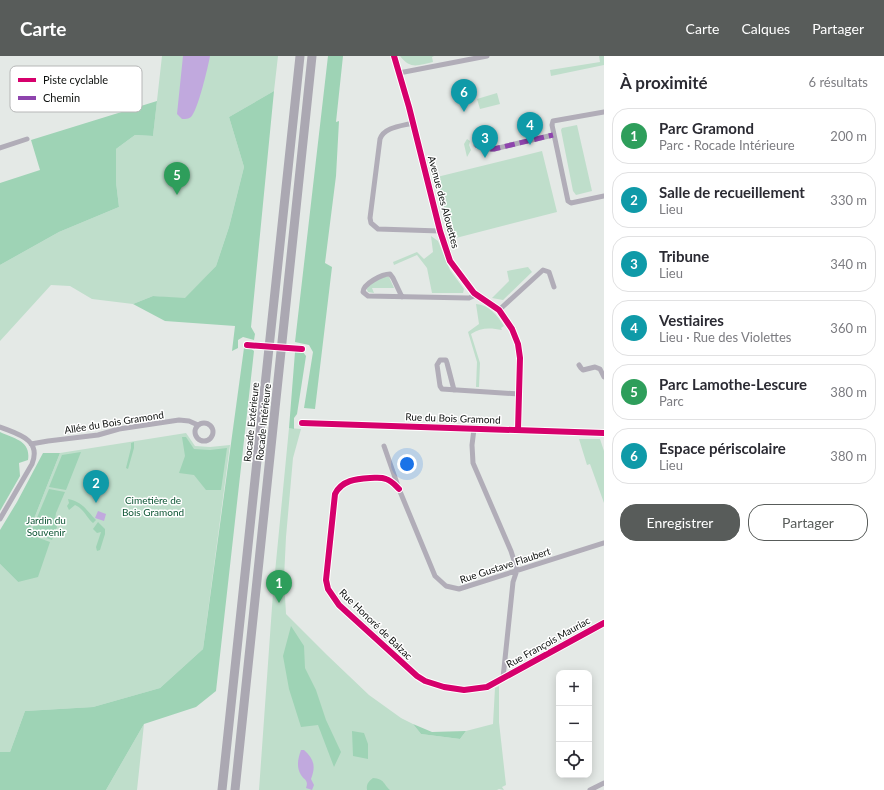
<!DOCTYPE html>
<html lang="fr">
<meta charset="utf-8">
<style>
body{margin:0;font-family:Lato,sans-serif;background:#f2f2f3;color:#2b2b33}
.controls{position:absolute;right:12px;bottom:12px;display:grid;overflow:hidden;border-radius:8px;box-shadow:0 2px 10px #0003}
.controls button{width:36px;height:36px;display:grid;place-items:center;padding:0;border:0;border-bottom:1px solid #e1e1e2;background:#fff;color:#2b2b33;font:20px sans-serif}
.you{position:absolute;left:407px;top:408px;width:14px;height:14px;margin:-10px;border:3px solid #fff;border-radius:50%;background:#1a73e8;box-shadow:0 0 0 6px #1a73e833}
.badge{display:grid;place-items:center;width:26px;height:26px;border-radius:50%;background:#585c5a;color:#fff;font-size:13px;font-weight:700}
.pin{position:absolute;translate:-50% -33px;filter:drop-shadow(0 1px 2px #0008)}
.pin::after{content:'';position:absolute;top:21px;width:14px;height:12px;background:inherit;clip-path:polygon(0 0,100% 0,50% 100%)}
.list{margin:0;padding:0;list-style:none}
h2{display:flex;justify-content:space-between;align-items:center;height:52px;margin:0;padding:0 16px;font-size:17px}
h2 small{font-size:13px;font-weight:400;color:#7c7c81}
.list li{display:grid;grid-template-columns:26px 1fr auto;gap:12px;align-items:center;box-sizing:border-box;height:56px;margin:0 8px 8px;padding:0 8px;border:1px solid #e1e1e2;border-radius:16px}
.list b{display:block;font-size:15px;white-space:nowrap}
.list p{margin:0;font-size:13px;white-space:nowrap;color:#7c7c81}
.list em{font-size:13px;font-style:normal;color:#7c7c81}
.actions{display:flex;gap:8px;padding:12px 16px}
.actions a{flex:1;padding:9px 0;border:1px solid #585c5a;border-radius:16px;text-align:center;font-size:14px;color:#585c5a}
.actions .main{background:#585c5a;color:#fff}
.icon{flex:none;width:22px;height:22px;fill:none;stroke:currentColor;stroke-width:2;stroke-linecap:round;stroke-linejoin:round}
.map{position:relative;flex:none;width:604px;height:734px;overflow:hidden}
header{display:flex;align-items:center;gap:24px;box-sizing:border-box;height:56px;padding:0 20px;background:#585c5a;color:#fff}
header strong{font-size:19px}
nav{display:flex;gap:22px;margin-inline-start:auto;font-size:14px}
main{display:flex}
aside{flex:1;background:#fff}
.map>svg:first-child{display:block}
</style>
<header>
<strong>Carte</strong>
<nav><a>Carte</a><a>Calques</a><a>Partager</a></nav>
</header>
<main>
<div class="map">
<svg width="604" height="734" viewBox="0 0 604 734">
<rect width="100%" height="100%" fill="#e4e9e6"/>
<path fill="#bfdecb" d="M162 0H278L274 35 229 61 244 111 229 171 216 210 185 243 153 240 133 248 92 243 70 230 51 229 0 285V209L59 176 119 151 116 126V93L135 79 153 80Z
M400 0H434L432 1 433 6C418 9 411 14 400 0Z
M599 0H604V9L551 20 550 14 600 6Z
M497 37 500 48 480 53 477 43Z
M577 69 592 135 576 139 573 135 561 74 562 72Z
M481 79 489 84 488 85 497 91 491 92 484 90V86L480 82Z
M467 83 470 85 469 89 471 94 467 101 464 88Z
M542 95 557 156 452 183 437 121Z
M431 180 438 185 450 214 464 233 463 237H432L427 212 417 199 394 209 393 206 417 196 424 203 433 196Z
M528 211 532 216 503 244 492 242 509 225 507 215Z
M384 220 389 221 394 232H372L374 237 368 236 366 231Z
M476 248C489 249 497 259 504 270L501 272 502 274C491 272 481 271 471 278L480 307 479 331H476L477 306 468 276 479 268Z
M289 372 301 373 293 402 286 481 284 522 286 558 327 599 369 639 401 662 413 668 421 678 460 683 466 675 493 668 495 632 499 630V666L506 729 502 731 504 734 499 733 497 734H259L273 537Z
M186 377 195 390 210 391 230 389 203 593 160 632 93 651 25 655 10 696H0V508L18 526 28 478 60 397Z
M579 383H600L604 395V447L590 408 587 409Z
M144 668 137 734H106Z"/>
<path fill="#9ed3b5" d="M328 0H343L336 66 339 65 336 120 325 207 332 211 315 353 304 352 313 296 309 289 295 286Z
M274 35 251 271 255 278 254 284 243 281 238 284V292L232 295 235 270 165 265 133 248 153 240 185 242 216 210 229 171 244 111 229 61Z
M157 45 153 80 135 79 116 93V126L119 151 59 176 0 209V127L40 114 31 84Z
M249 291 254 295 216 635 196 651 144 668 106 734H0V696H10L25 655 93 651 160 632 203 593 244 292Z
M295 296H303L306 300 297 358 294 362V373L289 372Z
M0 376C15 383 31 385 28 404L19 407 20 420 0 455Z
M182 381H186L194 393 210 394 227 392 221 434H206L194 419 179 417 185 400Z
M134 386V392L128 413 126 412 131 392V387Z
M81 396 66 434 49 431 62 399Z
M43 397H60L28 478 50 486 38 521 18 526 0 508V474L17 446Z
M49 433 65 436 56 457 55 464 57 471 52 484 31 476Z
M68 443C83 446 86 454 96 464L93 467C87 462 83 452 75 449L69 454 67 450 69 447Z
M98 466 105 473V478L100 494 97 495 96 491 101 476 97 477 93 473Z
M291 570 304 590 305 612 316 634 326 664 341 696 334 711 318 669 301 671 289 633 283 600Z
M413 668 432 676 466 675 460 683 421 678Z
M352 675 364 677 368 688V703L353 700Z
M373 722C385 723 383 728 390 734H367C366 728 369 725 373 722Z"/>
<path fill="#c1a9de" d="M183 0H210C208 11 198 54 191 61 188 63 186 63 182 63L177 58Z
M98 455 106 458 104 465 95 462Z
M301 694H304C314 703 316 710 311 723L314 729 312 734 306 732C309 724 304 724 301 719 296 711 298 702 301 694Z"/>
<g fill="none" stroke-linecap="round" stroke-linejoin="round">
<path stroke="#b1adb8" stroke-width="5" d="M394 0 409 51 440 175 450 205 474 237 499 254 512 273 518 288 520 302 518 374
M399 17 487 0
M604 56 553 65 552 69 568 145 571 147 604 140
M413 67C402 70 384 71 380 83L370 162 371 167 378 173 440 175
M476 89 487 93H494L553 79
M0 92 27 83
M402 241 393 222 390 218C382 218 363 228 363 236L368 240 469 242 476 239
M499 254 543 214 549 216 554 231
M579 309 581 312 583 314 595 311 600 313 604 321
M454 334 447 307 446 304H440L437 309 440 330 442 333 519 338
M302 367 604 377
M195 376a9 9 0 1 1 18 0a9 9 0 1 1-18 0Z
M0 371C17 378 42 383 32 408L0 463
M474 373 472 389 473 407 511 495 517 514 513 526 503 622
M31 388 48 385 98 379 119 373 179 364 189 365 198 369
M384 390 399 433 435 520 446 530 459 533 604 487
M399 433C395 429 392 425 386 423 381 421 376 422 370 422 356 423 342 424 335 438L326 524 328 533 339 549 417 620 425 625 444 631 464 634 487 631 604 567
M590 734 604 727"/>
<path stroke="#aba8b2" stroke-width="9" d="M222 734 300 0
M235 734 312 0"/>
<path stroke="#8e44ad" stroke-width="5" stroke-dasharray="10 5" stroke-linecap="butt" d="M476 89 487 93H494L553 79"/>
<g stroke="#fff" stroke-width="8">
<path id="cycleway" d="M394 0 409 51 440 175 450 205 474 237 499 254 512 273 518 288 520 302 518 374
M247 289 302 293
M302 367 604 377
M399 433C395 429 392 425 386 423 381 421 376 422 370 422 356 423 342 424 335 438L326 524 328 533 339 549 417 620 425 625 444 631 464 634 487 631 604 567"/>
</g>
<use href="#cycleway" stroke="#d6006c" stroke-width="6"/>
</g>
<g text-anchor="middle" dominant-baseline="central" stroke-width="3" stroke-linejoin="round" paint-order="stroke">
<g font-size="10" fill="#0d100e" stroke="#fff">
<text transform="translate(444 146) rotate(75)">Avenue des Alouettes</text>
<text transform="translate(453 362) rotate(2)">Rue du Bois Gramond</text>
<text transform="translate(114 366) rotate(-9)">Allée du Bois Gramond</text>
<text transform="translate(251 366) rotate(-84)">Rocade Extérieure</text>
<text transform="translate(263 366) rotate(-84)">Rocade Intérieure</text>
<text transform="translate(505 509) rotate(-18)">Rue Gustave Flaubert</text>
<text transform="translate(376 568) rotate(44)">Rue Honoré de Balzac</text>
<text transform="translate(548 586) rotate(-29)">Rue François Mauriac</text>
</g>
<g font-size="10" fill="#0d5534" stroke="#fff">
<text x="153" y="444">Cimetière de<tspan x="153" dy="12">Bois Gramond</tspan></text>
<text x="46" y="464">Jardin du<tspan x="46" dy="12">Souvenir</tspan></text>
</g>
</g>
<rect x="10" y="10" width="132" height="46" rx="6" fill="#fff" stroke="#b6b7b7" stroke-width="1"/>
<rect x="18" y="22" width="18" height="4" fill="#d6006c"/>
<rect x="18" y="40" width="18" height="4" fill="#8e44ad"/>
<g font-size="11" fill="#0d100e">
<text x="43" y="28">Piste cyclable</text>
<text x="43" y="46">Chemin</text>
</g>
</svg>
<div class="controls">
<button>+</button>
<button>−</button>
<button><svg class="icon" aria-label="locate" viewBox="0 0 24 24"><circle cx="12" cy="12" r="6"/><path d="M12 2v4M12 18v4M2 12h4M18 12h4"/></svg></button>
</div>
<div class="you"></div>
<div class="pin badge" style="left:279px;top:547px;background:#2e9e5b">1</div>
<div class="pin badge" style="left:96px;top:447px;background:#0f9aa8">2</div>
<div class="pin badge" style="left:485px;top:102px;background:#0f9aa8">3</div>
<div class="pin badge" style="left:530px;top:89px;background:#0f9aa8">4</div>
<div class="pin badge" style="left:177px;top:139px;background:#2e9e5b">5</div>
<div class="pin badge" style="left:464px;top:56px;background:#0f9aa8">6</div>
</div>
<aside>
<h2>À proximité<small>6 résultats</small></h2>
<ul class="list">
<li><span class="badge" style="background:#2e9e5b">1</span><div><b>Parc Gramond</b><p>Parc · Rocade Intérieure</p></div><em>200 m</em></li>
<li><span class="badge" style="background:#0f9aa8">2</span><div><b>Salle de recueillement</b><p>Lieu</p></div><em>330 m</em></li>
<li><span class="badge" style="background:#0f9aa8">3</span><div><b>Tribune</b><p>Lieu</p></div><em>340 m</em></li>
<li><span class="badge" style="background:#0f9aa8">4</span><div><b>Vestiaires</b><p>Lieu · Rue des Violettes</p></div><em>360 m</em></li>
<li><span class="badge" style="background:#2e9e5b">5</span><div><b>Parc Lamothe-Lescure</b><p>Parc</p></div><em>380 m</em></li>
<li><span class="badge" style="background:#0f9aa8">6</span><div><b>Espace périscolaire</b><p>Lieu</p></div><em>380 m</em></li>
</ul>
<div class="actions"><a class="main">Enregistrer</a><a>Partager</a></div>
</aside>
</main>
